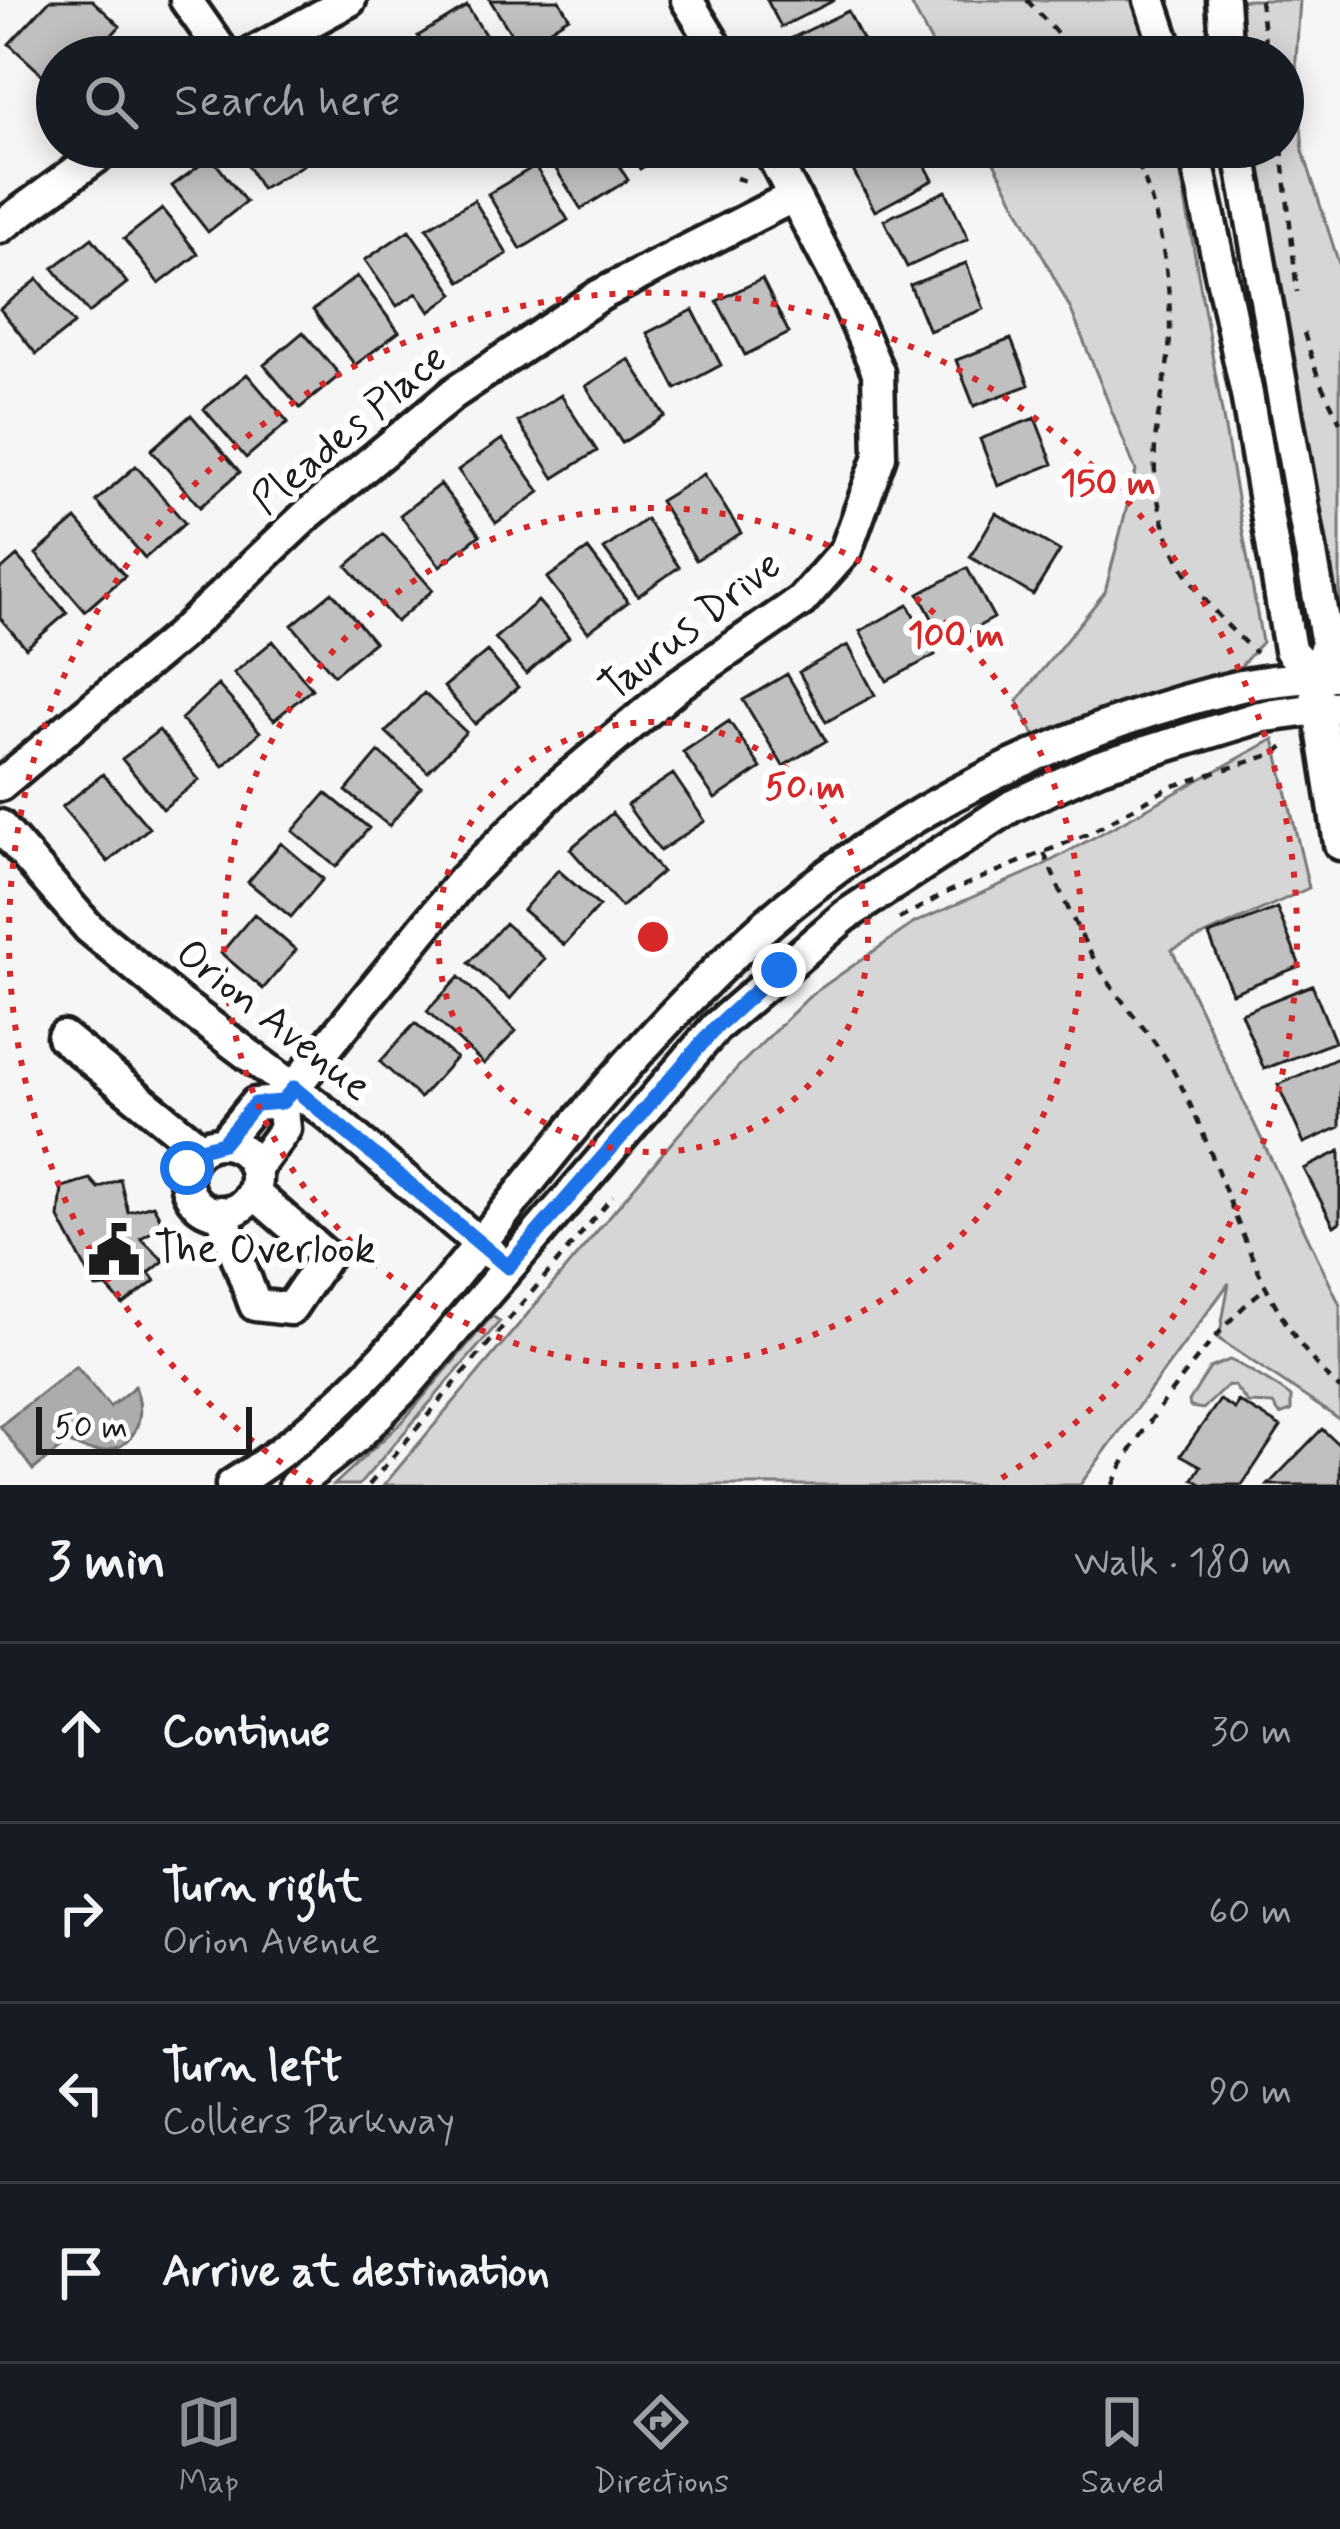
<!DOCTYPE html>
<meta charset="utf-8">
<style>
body{margin:0;font-family:Mynerve,sans-serif;background:#20242c;color:#f1f3f6}
.scale{position:absolute;left:36px;bottom:30px;width:216px;box-sizing:border-box;padding-left:12px;border:6px solid #1c1c1c;border-top:0;font-size:33px;line-height:42px;white-space:nowrap;color:#1c1c1c;-webkit-text-stroke:9px #fff;paint-order:stroke}
.stop{position:absolute;width:36px;height:36px;margin:-27px;border:9px solid #1a73e8;border-radius:50%;background:#fff}
.stop.end{background:#1a73e8;border-color:#fff;box-shadow:0 3px 12px #0008}
.list{margin:0;padding:0;list-style:none}
h2{display:flex;justify-content:space-between;align-items:center;height:156px;margin:0;padding:0 48px;font-size:51px}
h2 small{font-size:39px;font-weight:400;color:#9ea1a6}
.list li{display:grid;grid-template-columns:78px 1fr auto;gap:36px;align-items:center;box-sizing:border-box;height:180px;padding:0 48px;border-top:3px solid #363941}
.list b{display:block;font-size:45px;white-space:nowrap}
.list p{margin:0;font-size:39px;white-space:nowrap;color:#9ea1a6}
.list em{font-size:39px;font-style:normal;color:#9ea1a6}
.icon{flex:none;width:66px;height:66px;fill:none;stroke:currentColor;stroke-width:2;stroke-linecap:round;stroke-linejoin:round}
.map{position:relative;flex:none;width:1340px;height:1485px;overflow:hidden}
.search{position:absolute;background:#171b24;box-shadow:0 6px 30px #0003;left:36px;right:36px;top:36px;height:132px;display:flex;align-items:center;gap:30px;box-sizing:border-box;padding:0 42px;border-radius:66px;color:#9ea1a6;font-size:45px}
.sheet{height:876px;background:#171b24}
nav{display:flex;justify-content:space-around;align-items:center;box-sizing:border-box;height:168px;border-top:3px solid #363941;background:#171b24;font-size:33px;color:#9ea1a6}
nav a{display:grid;justify-items:center;gap:6px}
nav .on{color:#8c9099}
.map>svg:first-child{display:block}
</style>
<div class="map">
<svg width="1340" height="1485" viewBox="0 0 1340 1485">
<rect width="100%" height="100%" fill="#f6f6f6"/>
<filter id="ink" filterUnits="userSpaceOnUse"><feTurbulence type="fractalNoise" baseFrequency=".00833" numOctaves="2"/><feDisplacementMap in="SourceGraphic" scale="24" xChannelSelector="R" yChannelSelector="G"/><feConvolveMatrix kernelMatrix="1 2 1 2 8 2 1 2 1" color-interpolation-filters="sRGB"/></filter>
<g filter="url(#ink)">
<path fill="#d6d6d6" stroke="#797979" stroke-width="3" d="M909 0H1132L1151 57H939Z
M1241 0H1300L1296 60 1303 151 1340 267V615L1334 610 1257 147H1283V57H1242Z
M986 147H1176L1262 642 1240 667 1035 737 1017 701 1105 592 1136 471 1071 310Z
M1274 739 1309 888 1172 950 1340 1305V1420L1219 1339 1229 1283 1080 1485H384L672 1142 737 1068 811 995 914 923 1038 868Z
M492 1316 500 1321 359 1485H334L403 1421Z
M1229 1360C1238 1362 1285 1391 1291 1397V1411L1280 1415 1273 1404 1248 1403 1234 1386 1228 1385 1203 1409 1190 1407 1189 1401 1210 1368Z"/>
<path fill="#acacac" stroke="#727272" stroke-width="3" d="M76 1366 110 1407 135 1386C154 1436 113 1468 68 1442L33 1470 0 1426Z"/>
<path fill="#c0c0c0" stroke="#1c1c1c" stroke-width="3" d="M50 0H92L120 26 92 57H57V88L9 44Z
M490 0H559L569 17 520 48Z
M767 0H835L781 27Z
M467 6 499 57H431L418 36Z
M848 11 871 57H793L786 41Z
M237 147H293L303 165 261 189Z
M560 147H607L628 180 581 209 547 155Z
M626 147H676L640 169Z
M879 147H916L933 180 875 211 849 163Z
M211 157 246 202 208 232 172 186Z
M535 166 568 220 521 249 488 194Z
M946 191 968 239 907 267 884 220Z
M474 200 507 254 461 282 427 228Z
M162 209 198 254 159 284 124 239Z
M409 230 454 294 430 312 417 293 397 306 365 260Z
M92 238 127 283 89 313 53 268Z
M966 263 984 309 929 331 910 285Z
M357 276 399 332 355 365 313 310Z
M38 279 74 324 36 354 0 309Z
M762 279 789 333 745 355 717 301Z
M693 310 721 365 676 389 647 333Z
M303 332 340 375 300 408 264 365Z
M1011 339 1029 385 974 406 956 360Z
M629 359 665 416 622 443 586 386Z
M247 374 288 422 246 458 204 409Z
M561 395 597 451 554 478 518 422Z
M191 415 240 472 200 507 151 450Z
M1035 418 1053 464 998 486 980 439Z
M502 439 540 492 496 523 458 470Z
M136 466 185 523 145 558 96 501Z
M704 474 741 533 696 560 660 501Z
M440 484 480 535 440 566 400 515Z
M996 513 1060 551 1033 595 970 557Z
M76 519 125 576 85 611 36 554Z
M646 519 679 567 638 596 604 549Z
M383 534 433 590 396 622 347 566Z
M588 549 628 602 588 632 547 578Z
M17 556 67 613 26 648 0 618V571Z
M967 568 994 618 946 644 919 594Z
M332 592 374 642 334 675 292 625Z
M538 601 569 637 526 674 495 638Z
M908 605 935 655 887 681 860 631Z
M273 641 312 689 274 720 234 673Z
M848 645 875 695 826 722 799 672Z
M487 651 518 687 475 724 444 687Z
M787 674 826 741 783 766 743 700Z
M218 685 260 732 223 766 181 719Z
M424 693 466 732 428 772 386 732Z
M729 721 761 768 715 799 683 752Z
M159 730 199 780 163 809 122 759Z
M379 752 421 787 389 826 346 791Z
M103 774 149 828 108 862 62 807Z
M673 774 705 821 660 851 627 805Z
M326 793 369 828 336 867 293 831Z
M612 813 662 872 621 907 570 849Z
M281 843 323 879 291 917 248 882Z
M558 870 599 906 564 945 523 910Z
M1277 908 1300 966 1232 993 1209 935Z
M254 914 296 950 263 989 221 953Z
M505 923 545 959 510 999 469 963Z
M459 977 516 1031 484 1064 427 1011Z
M1312 985 1335 1042 1264 1069 1241 1013Z
M415 1023 456 1058 420 1098 380 1062Z
M1340 1057V1127L1304 1143 1278 1085Z
M1340 1151V1222L1334 1226 1304 1169Z
M90 1179 98 1188 120 1179 128 1212 153 1205 164 1225 141 1238 164 1261 149 1273 155 1281 123 1305 107 1287 96 1288 59 1218 62 1187Z
M1220 1400 1235 1409 1238 1401 1281 1427 1242 1485H1203L1193 1479 1201 1466 1181 1455Z
M1322 1429 1340 1446V1485H1268Z"/>
<g fill="none" stroke-linecap="round" stroke-linejoin="round">
<g stroke="#1c1c1c" stroke-width="39">
<path id="minor" d="M186 0 226 57
M687 0 722 57
M1150 0 1169 57
M1223 0 1227 57
M245 57 350 0
M1194 147 1247 394 1290 650 1314 677
M1239 147 1327 644 1314 677 1340 844
M0 227 110 147
M0 785 179 636 308 514 454 393 600 295 794 196
M0 826 89 928 177 1001 326 1113 492 1254
M63 1037 201 1149
M223 1143 255 1104 282 1102 463 880 557 787 680 684 801 601 846 550 880 456 878 372 835 274 768 147
M186 1178a35 35 0 1 1 70 0a35 35 0 1 1-70 0Z
M255 1170 285 1129 282 1102
M221 1212 255 1305 290 1309 326 1256 253 1192
M232 1485C364 1405 450 1279 545 1162 612 1079 682 1000 761 929 895 810 1067 727 1241 686 1273 679 1307 678 1340 674
M295 1485 357 1436 407 1385 716 1027 845 916 1012 806 1100 766 1259 717 1340 706"/>
</g>
<path stroke="#1c1c1c" stroke-width="4.5" stroke-dasharray="9 9" stroke-linecap="butt" d="M1027 0 1078 57
M1260 0 1267 57
M1131 147C1158 206 1171 271 1170 335 1169 372 1157 409 1155 445 1150 536 1192 595 1256 653
M1282 147 1297 292
M736 178 746 181
M1304 333 1319 380 1340 422
M1044 853C1062 896 1080 938 1105 977 1127 1010 1156 1039 1175 1074 1231 1178 1250 1307 1340 1389
M899 919 950 891 1090 833 1170 787 1276 753 1286 744
M369 1485 613 1196
M1113 1485C1128 1442 1227 1313 1265 1289"/>
<use href="#minor" stroke="#fff" stroke-width="30"/>
</g>
</g>
<g fill="none" stroke-linecap="round" stroke-linejoin="round" filter="url(#ink)">
<path stroke="#1a73e8" stroke-width="15" d="M187 1168 201 1149 223 1143 255 1104 282 1102 294 1088 508 1267 716 1027 779 970"/>
</g>
<g fill="none" stroke="#d62828" stroke-width="6" stroke-dasharray="6 12">
<circle cx="653" cy="937" r="215"/>
<circle cx="653" cy="937" r="429"/>
<path d="M312 1483A644 644 0 1 1 994 1483"/>
</g>
<defs>
<g id="civic-bare" transform="scale(4.14)"><path d="M-.6-6.5H3V-4.5H.6V-3L4-1V1h2V6H-6V1h2V-1L-.6-3ZM-1.2 2.5V6h2.4V2.5Z" fill="#1c1c1c" stroke="#fff" stroke-width="2.5" paint-order="stroke"/></g>
</defs>
<g fill-rule="evenodd">
<use href="#civic-bare" x="114" y="1250"/>
</g>
<g text-anchor="middle" dominant-baseline="central" stroke-width="12" stroke-linejoin="round" paint-order="stroke">
<g font-size="42" fill="#1c1c1c" stroke="#fff">
<text transform="translate(350 430) rotate(-40)">Pleades Place</text>
<text transform="translate(691 627) rotate(-38)">Taurus Drive</text>
<text transform="translate(273 1021) rotate(38)">Orion Avenue</text>
</g>
<g font-size="42" fill="#1c1c1c" stroke="#fff" text-anchor="start">
<text x="154" y="1250">The Overlook</text>
</g>
</g>
<circle cx="653" cy="937" r="18" fill="#d62828" stroke="#fff" stroke-width="6"/>
<g font-size="36" text-anchor="middle" font-weight="bold" fill="#d62828" stroke="#fff" stroke-width="12" stroke-linejoin="round" paint-order="stroke">
<text x="1108" y="494">150 m</text>
<text x="956" y="646">100 m</text>
<text x="805" y="798">50 m</text>
</g>
</svg>
<div class="scale">50 m</div>
<div class="stop" style="left:187px;top:1168px"></div>
<div class="stop end" style="left:779px;top:970px"></div>
<div class="search"><svg class="icon" aria-label="search" viewBox="0 0 24 24"><circle cx="10" cy="10" r="6"/><path d="M15 15l6 6"/></svg>Search here</div>
</div>
<section class="sheet">
<h2>3 min<small>Walk · 180 m</small></h2>
<ul class="list">
<li><svg class="icon" aria-label="ahead" viewBox="0 0 24 24"><path d="M12 20V5M6 11l6-6 6 6"/></svg><div><b>Continue</b></div><em>30 m</em></li>
<li><svg class="icon" aria-label="right" viewBox="0 0 24 24"><path d="M7 20v-9h11M14 6l5 5-5 5"/></svg><div><b>Turn right</b><p>Orion Avenue</p></div><em>60 m</em></li>
<li><svg class="icon" aria-label="left" viewBox="0 0 24 24"><path d="M17 20v-9H6M10 6l-5 5 5 5"/></svg><div><b>Turn left</b><p>Colliers Parkway</p></div><em>90 m</em></li>
<li><svg class="icon" aria-label="arrive" viewBox="0 0 24 24"><path d="M6 21V4h12l-3 4 3 4H6"/></svg><div><b>Arrive at destination</b></div></li>
</ul>
</section>
<nav>
<a class="on"><svg class="icon" aria-label="map" viewBox="0 0 24 24"><path d="M3 6l6-2 6 2 6-2v14l-6 2-6-2-6 2zM9 4v14M15 6v14"/></svg>Map</a>
<a><svg class="icon" aria-label="directions" viewBox="0 0 24 24"><path d="M12 3l9 9-9 9-9-9zM9 14v-3h6M13 9l2 2-2 2"/></svg>Directions</a>
<a><svg class="icon" aria-label="saved" viewBox="0 0 24 24"><path d="M7 4h10v16l-5-4-5 4z"/></svg>Saved</a>
</nav>
